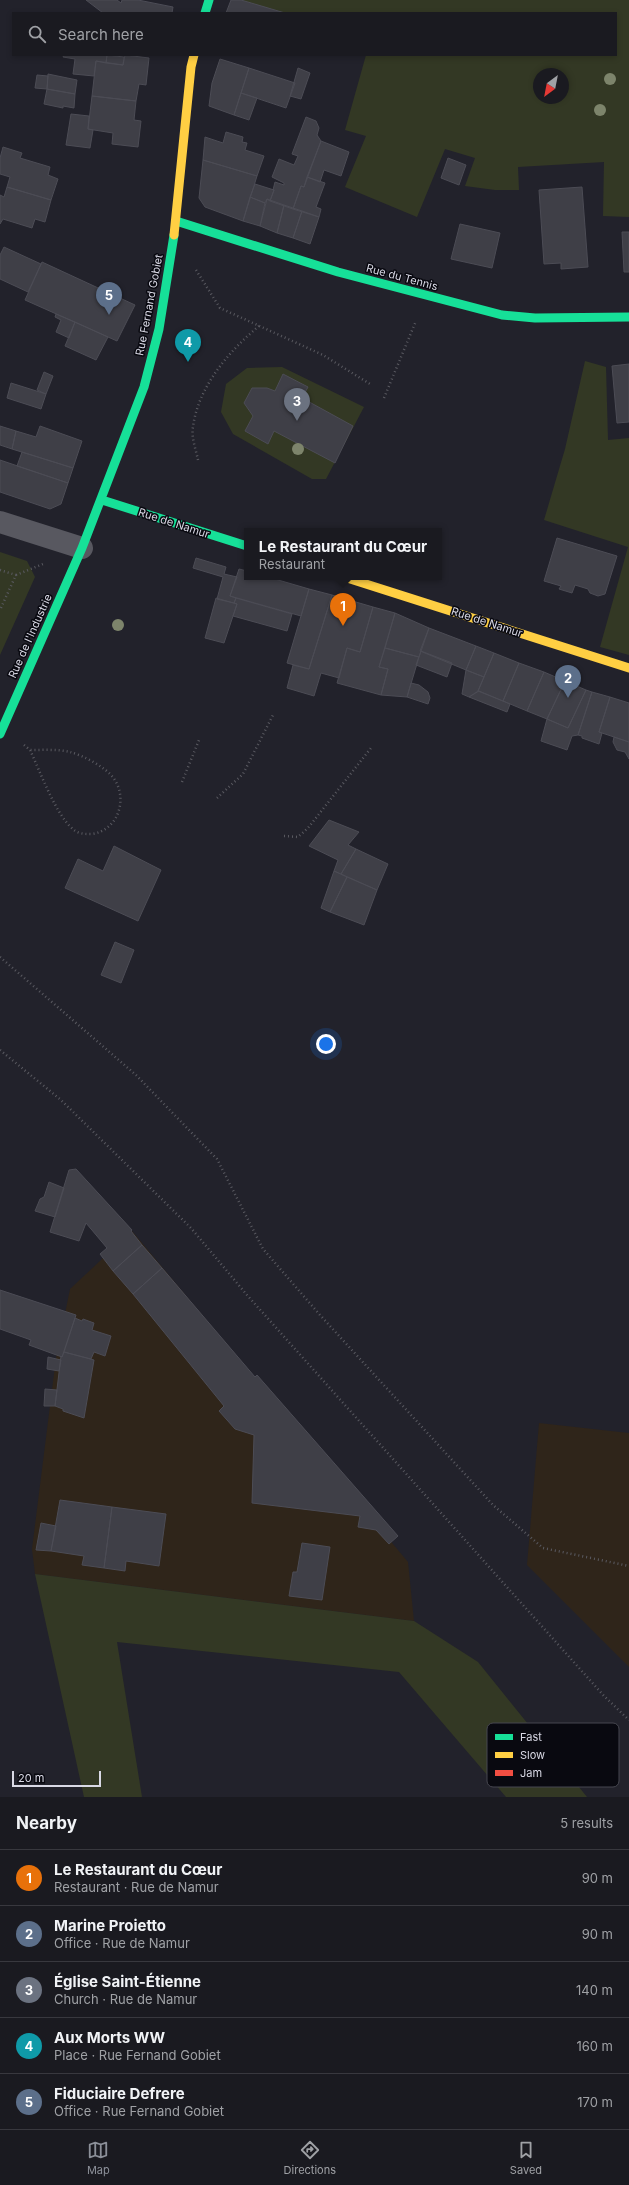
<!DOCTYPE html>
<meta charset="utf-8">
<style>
body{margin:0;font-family:Inter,sans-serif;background:#232329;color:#f1f3f6}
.compass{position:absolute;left:533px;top:68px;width:36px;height:36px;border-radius:50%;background:#1a1a20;box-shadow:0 2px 6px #0003;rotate:212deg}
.scale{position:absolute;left:12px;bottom:10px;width:89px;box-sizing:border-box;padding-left:4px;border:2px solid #d9d9e5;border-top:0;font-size:11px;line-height:14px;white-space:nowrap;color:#d9d9e5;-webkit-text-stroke:3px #090910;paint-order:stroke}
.you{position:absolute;left:326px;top:1044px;width:14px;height:14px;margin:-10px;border:3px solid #fff;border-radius:50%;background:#1a73e8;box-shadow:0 0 0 6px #1a73e833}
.badge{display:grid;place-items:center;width:26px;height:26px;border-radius:50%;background:#8c9099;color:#fff;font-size:13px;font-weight:700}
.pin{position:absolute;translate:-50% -33px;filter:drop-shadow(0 1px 2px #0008)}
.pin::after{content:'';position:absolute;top:21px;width:14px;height:12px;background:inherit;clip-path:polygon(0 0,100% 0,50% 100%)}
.popup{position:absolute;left:244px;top:528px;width:198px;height:52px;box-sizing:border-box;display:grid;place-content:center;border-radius:0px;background:#1a1a20;filter:drop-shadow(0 1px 3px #0005);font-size:13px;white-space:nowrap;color:#9fa1a5}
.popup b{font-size:15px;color:#f1f3f6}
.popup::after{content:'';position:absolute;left:50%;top:100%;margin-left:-8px;border:8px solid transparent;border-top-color:#1a1a20}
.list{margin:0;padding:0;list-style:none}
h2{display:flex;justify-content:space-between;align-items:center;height:52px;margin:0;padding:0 16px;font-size:17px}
h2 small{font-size:13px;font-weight:400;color:#9fa1a5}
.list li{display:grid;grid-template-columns:26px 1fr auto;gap:12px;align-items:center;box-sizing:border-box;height:56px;padding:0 16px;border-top:1px solid #38383e}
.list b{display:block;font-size:15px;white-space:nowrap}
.list p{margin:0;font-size:13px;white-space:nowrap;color:#9fa1a5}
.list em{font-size:13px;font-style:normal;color:#9fa1a5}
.icon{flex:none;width:22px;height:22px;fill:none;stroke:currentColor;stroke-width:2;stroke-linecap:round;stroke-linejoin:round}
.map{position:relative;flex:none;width:629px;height:1797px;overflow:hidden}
.search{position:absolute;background:#1a1a20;box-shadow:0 2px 6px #0003;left:12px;right:12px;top:12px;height:44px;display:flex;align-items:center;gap:10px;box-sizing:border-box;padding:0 14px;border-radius:0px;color:#9fa1a5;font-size:15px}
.sheet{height:332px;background:#1a1a20}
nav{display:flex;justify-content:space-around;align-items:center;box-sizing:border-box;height:56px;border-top:1px solid #38383e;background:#1a1a20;font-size:11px;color:#9fa1a5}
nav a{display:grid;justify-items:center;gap:2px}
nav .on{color:#8c9099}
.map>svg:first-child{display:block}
</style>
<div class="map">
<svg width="629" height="1797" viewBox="0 0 629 1797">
<rect width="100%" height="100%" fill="#22222b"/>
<path fill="#2f251a" d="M132 1231 408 1562 414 1621 35 1574 32 1549 56 1358 70 1289Z
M539 1423 629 1433V1667L527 1565Z"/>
<path fill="#333824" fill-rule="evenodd" d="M240 0H629V217L603 216 604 162 518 167 519 190H495L465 186 475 158 445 149 417 217 345 187 366 136 345 130 366 55H616V13H282ZM539 74H563V98H539Z
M585 361 606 367 608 440 629 438V655L600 647 628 547 544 520 565 449Z
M282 367 364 407 326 479H312L233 434 221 412 226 384 247 368Z
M0 552 27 561 35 577 0 655Z
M35 1574 414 1621 478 1662 587 1797H506L399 1672 117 1642 142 1797H84Z"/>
<path fill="#3f3f47" stroke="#4c4c55" d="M86 0H117L121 3 122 0H138L173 7 172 13H103Z
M231 0H241L285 13H226Z
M64 55H107L106 63 96 61 94 76 73 74 75 59 63 57Z
M107 55 124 57 123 65 106 63Z
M125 55 149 58 146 85 139 84 136 101 92 96 96 61 123 65Z
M220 59 249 68 234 115 209 106 212 83Z
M249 68 295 83 286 108 241 93Z
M298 68 310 73 301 99 290 96Z
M48 74 77 80 75 94 47 89Z
M37 75 48 76 47 89 35 88Z
M47 89 75 94 74 108 63 106V108L44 104Z
M241 93 257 98 249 120 234 115Z
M92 96 136 101 134 120 141 121 138 147 112 144 113 133 88 129Z
M71 114 89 116 88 129 93 130 90 148 66 145Z
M306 117 316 121 319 128 317 135 321 141 304 187 301 186 293 209 270 201 274 190H273L275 182 284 185V183L272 177 279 159 294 165 298 156 292 154Z
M226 132 243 137 242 142 247 143 245 150 264 156 257 176 203 160 205 137 223 143Z
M321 141 349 152 341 176 324 170 320 182 307 177Z
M3 147 22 153 20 158 50 167 48 175 58 179 51 200 7 187 10 177 0 174V158Z
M448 158 466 165 459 185 441 178Z
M203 160 257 176 243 221 205 207 199 198Z
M307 177 325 183 316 207 321 209 319 217 293 209 301 186 304 187Z
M255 184 274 190 270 201 267 199 265 203 250 197Z
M7 187 51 200 45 222 35 219 32 228 3 219 0 224V195L4 197Z
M582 187 588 267 561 269V263L544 264 539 190Z
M250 197 265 203 260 226 243 221Z
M267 199 284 205 277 233 260 226Z
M284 205 302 211 293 238 277 233Z
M302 211 319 217 310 244 293 238Z
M460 224 500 233 492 268 451 259Z
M622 232H629V272H624Z
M4 247 41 264 28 292 0 279V255Z
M42 262 135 305 117 341 25 300Z
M56 314 75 322 69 338 56 332 61 320 55 317Z
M75 322 108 337 96 360 65 346Z
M629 364V422L617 423 612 366Z
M44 372 53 376 46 394 37 390Z
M283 374 308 387 302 398 353 426 335 463 274 431 268 444 245 431 253 416 244 403 252 388H267L275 391Z
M11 383 46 394 41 409 7 398Z
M0 426 16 431 12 449 0 445Z
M40 426 82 441 73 468 12 449 16 431 36 437Z
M22 452 73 468 68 483 17 466Z
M0 460 68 483 61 504 50 509 0 492Z
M557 538 617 556 605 594 598 596 590 593 588 589 575 585 572 593 559 589 561 586 544 581Z
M196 558 226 567 224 574 237 577 230 596 236 598 234 603 217 599 223 577 193 568Z
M239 569 247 571V577H268L309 589 301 616 230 596Z
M309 589 332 595 309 669 287 663Z
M332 595 373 607 360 652 347 648 339 678 321 673 314 696 287 688 293 665 309 669Z
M216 598 237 604 224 643 205 638Z
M236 598 292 614 287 631 233 616 237 604 234 603Z
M373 607 395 613 379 667 388 669 381 695 337 683 347 648 360 652Z
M395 613 429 628 419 657 385 648Z
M429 628 476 646 466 670 420 651Z
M476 646 494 653 484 677 466 670Z
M385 648 419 657 407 697 381 695 388 669 379 667Z
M421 651 452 663 447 677 416 665Z
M494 653 519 663 503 701 478 691Z
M519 663 544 672 527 711 503 701Z
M466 670 484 677 478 691 469 697 462 694Z
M544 672 565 681 547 719 527 711Z
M565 681 586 690 568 728 547 719Z
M411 683 419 685 428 692 430 698 428 704 407 697Z
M586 690 592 692 578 735 572 736 567 750 541 741 547 719 568 728Z
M479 691 510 704 507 712 469 697Z
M592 692 610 697 599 732 602 733 599 744 582 738V736L578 735Z
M610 697 629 703V742L599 732Z
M614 737 629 742V759L625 752 617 750 613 742Z
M329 820 359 832 348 845 356 849 341 874 334 871 338 860 309 846Z
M114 846 161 870 138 921 65 888 78 859 103 871Z
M356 849 388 864 377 890 341 874Z
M334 871 347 877 330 912 321 908Z
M347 877 377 890 364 925 330 912Z
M115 942 134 950 121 983 101 975Z
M76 1169 132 1230 131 1231 142 1245 113 1271 100 1254 107 1248 86 1223 79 1241 50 1232 69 1170Z
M49 1182 64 1188 55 1217 35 1211 40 1199 44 1197Z
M142 1245 162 1268 133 1294 113 1271Z
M162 1268 255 1377 257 1375 398 1536 389 1544 376 1530 358 1527 360 1516 252 1503 254 1435 235 1429 219 1411 224 1406 133 1294Z
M0 1290 76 1315 62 1357 29 1345 31 1340 0 1329Z
M75 1318 82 1321 83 1319 94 1323 92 1330 111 1336 105 1356 94 1352 91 1359 64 1352Z
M64 1352 94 1360 84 1418 63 1411V1409L55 1406 61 1356 62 1357Z
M48 1357 61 1360 59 1371 47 1369Z
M45 1389 57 1390 55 1406H44Z
M60 1500 112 1507 104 1568 82 1565 84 1556 51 1551Z
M112 1507 166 1514 159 1566 126 1561 125 1571 104 1568Z
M41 1523 56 1526 51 1551 36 1550Z
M302 1543 330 1547 322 1600 289 1596 293 1572H297Z"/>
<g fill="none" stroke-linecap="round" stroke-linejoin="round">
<path stroke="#5a5a61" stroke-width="2.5" stroke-dasharray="1 3" stroke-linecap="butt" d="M196 270 220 308 323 355 370 384
M384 398 416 321
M198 460C196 450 191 437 193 427 198 387 229 351 259 326
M0 570 16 575 0 610
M16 575 43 564
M24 745 30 750C40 771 56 816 74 830 79 834 85 834 91 834 120 831 130 794 110 774 101 765 82 755 70 752 58 749 43 750 30 750
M182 782 199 740
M217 798 243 774 274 713
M284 836 298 837 308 828 371 748
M0 957 136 1075 217 1159 263 1249 320 1315 493 1505 543 1548 629 1566
M0 1050 61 1100 191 1228 247 1295 604 1696 629 1720"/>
<path stroke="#585860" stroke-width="22" d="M0 522 82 548"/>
<path stroke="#16e098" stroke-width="9" d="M205 13 209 0
M176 221 338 272 502 315 535 318 629 317
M102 500 247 546
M0 734 82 548 144 387 159 329 174 235"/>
<path stroke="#ffcf43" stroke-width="9" d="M174 235 191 67 194 55
M344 577 629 668"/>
</g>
<g fill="#7d846b">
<circle cx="610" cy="79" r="6"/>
<circle cx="600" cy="110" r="6"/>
<circle cx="298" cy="449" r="6"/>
<circle cx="118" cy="625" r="6"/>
</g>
<g text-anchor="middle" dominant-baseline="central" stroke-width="3" stroke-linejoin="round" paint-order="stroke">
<g font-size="11" fill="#d9d9e5" stroke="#090910">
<text transform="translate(402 277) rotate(15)">Rue du Tennis</text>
<text transform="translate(149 305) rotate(-79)">Rue Fernand Gobiet</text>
<text transform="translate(174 523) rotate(18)">Rue de Namur</text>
<text transform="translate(487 622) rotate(18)">Rue de Namur</text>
<text transform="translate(30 636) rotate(-66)">Rue de l'Industrie</text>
</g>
</g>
<rect x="487" y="1723" width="132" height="64" rx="6" fill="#090910" stroke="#474750" stroke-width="1"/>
<rect x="495" y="1734" width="18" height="6" fill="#16e098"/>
<rect x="495" y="1752" width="18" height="6" fill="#ffcf43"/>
<rect x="495" y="1770" width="18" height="6" fill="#f24e42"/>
<g font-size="11" fill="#d9d9e5">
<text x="520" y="1741">Fast</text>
<text x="520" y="1759">Slow</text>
<text x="520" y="1777">Jam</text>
</g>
</svg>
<svg class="compass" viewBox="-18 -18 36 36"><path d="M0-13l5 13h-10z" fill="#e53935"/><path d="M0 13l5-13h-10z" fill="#9fa1a5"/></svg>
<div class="scale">20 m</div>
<div class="you"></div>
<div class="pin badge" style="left:343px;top:626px;background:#e8710a">1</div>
<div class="popup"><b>Le Restaurant du Cœur</b>Restaurant</div>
<div class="pin badge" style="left:568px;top:698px;background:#5c6f8a">2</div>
<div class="pin badge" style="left:297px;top:421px;background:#6b7280">3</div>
<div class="pin badge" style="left:188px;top:362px;background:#0f9aa8">4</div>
<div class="pin badge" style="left:109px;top:315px;background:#5c6f8a">5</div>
<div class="search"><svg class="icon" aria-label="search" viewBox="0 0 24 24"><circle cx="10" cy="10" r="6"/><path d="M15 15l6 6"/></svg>Search here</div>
</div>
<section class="sheet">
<h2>Nearby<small>5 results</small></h2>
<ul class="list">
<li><span class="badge" style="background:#e8710a">1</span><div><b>Le Restaurant du Cœur</b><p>Restaurant · Rue de Namur</p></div><em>90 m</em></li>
<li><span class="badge" style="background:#5c6f8a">2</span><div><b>Marine Proietto</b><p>Office · Rue de Namur</p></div><em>90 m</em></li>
<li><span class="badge" style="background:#6b7280">3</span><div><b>Église Saint-Étienne</b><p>Church · Rue de Namur</p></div><em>140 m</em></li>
<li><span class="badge" style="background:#0f9aa8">4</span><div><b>Aux Morts WW</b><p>Place · Rue Fernand Gobiet</p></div><em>160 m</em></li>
<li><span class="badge" style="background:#5c6f8a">5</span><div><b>Fiduciaire Defrere</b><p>Office · Rue Fernand Gobiet</p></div><em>170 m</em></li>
</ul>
</section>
<nav>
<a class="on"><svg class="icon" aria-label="map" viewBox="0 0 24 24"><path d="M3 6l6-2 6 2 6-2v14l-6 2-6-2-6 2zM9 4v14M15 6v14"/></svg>Map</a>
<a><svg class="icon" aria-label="directions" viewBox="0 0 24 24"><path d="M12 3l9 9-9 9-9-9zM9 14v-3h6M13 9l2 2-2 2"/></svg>Directions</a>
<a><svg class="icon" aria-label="saved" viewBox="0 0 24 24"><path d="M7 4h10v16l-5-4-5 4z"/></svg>Saved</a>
</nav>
